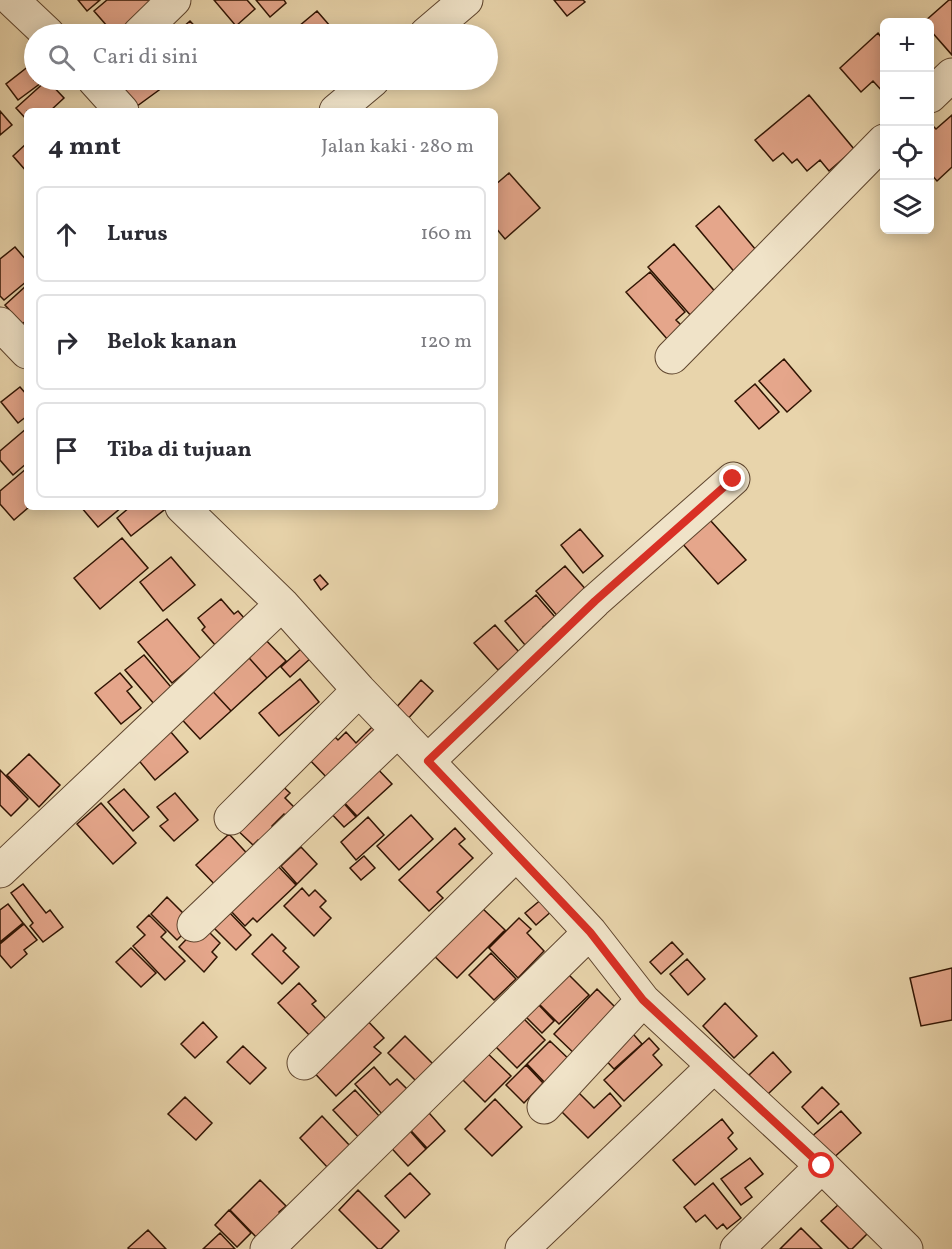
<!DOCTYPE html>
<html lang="id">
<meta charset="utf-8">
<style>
body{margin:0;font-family:Vollkorn,serif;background:#f2f2f3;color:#2b2b33}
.controls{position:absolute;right:18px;top:18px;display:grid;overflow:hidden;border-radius:9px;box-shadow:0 3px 15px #0003}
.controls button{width:54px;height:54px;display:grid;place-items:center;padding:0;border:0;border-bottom:2px solid #e1e1e2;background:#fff;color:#2b2b33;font:30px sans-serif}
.stop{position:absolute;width:18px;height:18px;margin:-14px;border:4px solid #d93025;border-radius:50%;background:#fff}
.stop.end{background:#d93025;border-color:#fff;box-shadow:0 2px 6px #0008}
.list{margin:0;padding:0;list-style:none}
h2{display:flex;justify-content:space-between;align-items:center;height:78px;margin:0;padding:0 24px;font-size:26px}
h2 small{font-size:20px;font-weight:400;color:#7c7c81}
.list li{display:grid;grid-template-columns:39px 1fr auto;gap:18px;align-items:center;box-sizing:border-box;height:96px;margin:0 12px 12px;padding:0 12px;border:2px solid #e1e1e2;border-radius:9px}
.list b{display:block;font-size:22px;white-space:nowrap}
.list em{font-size:20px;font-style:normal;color:#7c7c81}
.icon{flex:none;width:33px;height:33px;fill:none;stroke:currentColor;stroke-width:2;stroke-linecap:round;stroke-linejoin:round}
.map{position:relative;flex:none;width:952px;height:1249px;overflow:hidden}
.search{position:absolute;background:#fff;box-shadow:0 3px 15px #0003;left:24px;top:24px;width:474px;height:66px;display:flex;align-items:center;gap:15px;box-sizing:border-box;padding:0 21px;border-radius:33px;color:#7c7c81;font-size:22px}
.panel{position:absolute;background:#fff;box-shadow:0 3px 15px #0003;left:24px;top:108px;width:474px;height:402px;border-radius:9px}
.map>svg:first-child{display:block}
</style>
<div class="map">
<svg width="952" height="1249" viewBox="0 0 952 1249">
<rect width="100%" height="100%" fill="#e8d4ab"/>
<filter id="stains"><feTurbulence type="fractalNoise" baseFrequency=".00333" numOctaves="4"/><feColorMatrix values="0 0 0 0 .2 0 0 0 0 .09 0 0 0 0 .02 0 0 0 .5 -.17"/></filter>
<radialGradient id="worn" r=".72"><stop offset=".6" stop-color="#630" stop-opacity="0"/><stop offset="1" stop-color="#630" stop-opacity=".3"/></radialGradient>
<path fill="#e5a68b" stroke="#301403" stroke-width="1.5" d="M78 0H100L87 11Z
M107 0H158L124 34H114L94 11Z
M214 0H247L255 9 236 26Z
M256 0H284L286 3 270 17Z
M554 0H583L585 2 567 16Z
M949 0H952V55L930 30V22H924Z
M317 11 337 34H295L292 32Z
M190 21 202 34H175Z
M878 33 884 41V93L873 81 861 92 840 68Z
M34 62V80H45L18 100 6 84Z
M47 80 64 98 50 111H27V120L16 108Z
M111 80H161L166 85 133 109Z
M169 80H189L179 89Z
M809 95 854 149 829 171 820 160 807 171 797 159 792 163 783 153 773 161 755 140Z
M0 111 12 125 0 135Z
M952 115V167L937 181 930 173V123L936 129Z
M27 143V172L13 156Z
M509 173 540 208 505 239 495 227V185Z
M719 206 756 250 737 275 696 226Z
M674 244 718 295 692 317 648 267Z
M15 247 27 261V281L4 300 0 296V259Z
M650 272 685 312 676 320 683 327 668 340 626 292Z
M27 285V320L22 324 5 305Z
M784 359 811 391 787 412 759 381Z
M755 384 779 412 759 429 735 401Z
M20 387 27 395V416L18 423 1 402Z
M27 428V463L13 475 0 460V451Z
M27 468V507H29L14 520 0 504V491Z
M81 507H122L98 527Z
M130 507H168L131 536 117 518Z
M701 510 746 560 718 584 674 534Z
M580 529 603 556 583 573 561 545Z
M122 538 148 568 100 609 74 578Z
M171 557 195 585 163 611 140 582Z
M565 566 589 593 560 619 536 591Z
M320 575 328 584 321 590 314 580Z
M536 595 555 617 543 627 549 635 530 651 505 621Z
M221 599 234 614 238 611 245 619 223 654 202 630 205 627 198 618Z
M167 619 201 659 172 683 138 642Z
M495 625 519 652 498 670 474 643Z
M260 634 286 661 267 678 242 650Z
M303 647 312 657 290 677 281 667Z
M242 650 267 678 231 711 206 684Z
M144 655 176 693 155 705 125 670Z
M120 673 132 687 127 691 141 708 121 724 95 693Z
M300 679 319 702 279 736 259 713Z
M421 680 433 691 405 722 393 711Z
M206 684 231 711 200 739 175 712Z
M164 724 188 752 155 780 136 757Z
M373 726 381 735 333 784 305 755 329 731 338 740 346 732 356 743Z
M29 754 60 785 39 807 7 775Z
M372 763 392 784 357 816 337 795Z
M0 770 28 799 11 816 0 805Z
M276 780 290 793 285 798 301 814 293 823 284 814 272 826 281 836 267 849 258 840 253 845 232 825Z
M124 789 149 817 133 831 108 802Z
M175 793 198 820 174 841 160 826 168 820 157 807Z
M340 799 356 817 344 827 328 810Z
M101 803 136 843 113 864 77 824Z
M411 815 433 839 399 870 377 846Z
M368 817 384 835 356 860 341 842Z
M455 828 465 839 459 844 473 858 437 892 443 898 429 911 399 880Z
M229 834 255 862 223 893 196 865Z
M301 847 317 864 297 884 281 866Z
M364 856 375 868 361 880 350 868Z
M276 864 296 885 257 922 253 918 245 926 229 909Z
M23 884 46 913 50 910 63 927 43 942 30 926 33 923 11 893Z
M302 888 309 896 315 890 326 901 320 907 331 918 314 936 284 906Z
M167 897 185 915 197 920 177 940 151 914Z
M543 898 553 910 536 925 525 913Z
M8 904 23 923 0 942V910Z
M481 907 505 930 457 978 428 950Z
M228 911 251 935 236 950 212 926Z
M149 915 166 932 161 937 185 961 165 980 133 946 145 935 137 927Z
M519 918 531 929 527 933 544 951 518 978 489 948Z
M24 924 37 940 24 950 27 954 11 968 0 955V944Z
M201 924 220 943 212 952 217 957 204 972 179 947Z
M272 934 286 948 283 951 299 967 282 984 252 954Z
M672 942 683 954 661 974 650 962Z
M131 948 156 973 141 987 116 962Z
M491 953 516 979 494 1000 469 975Z
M687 959 705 979 688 995 670 974Z
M561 967 589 995 559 1024 531 996Z
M952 968V1020L921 1026 910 978Z
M299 983 316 1001 312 1004 330 1023 313 1039 278 1003Z
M597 989 624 1016 581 1060 554 1034Z
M536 1002 554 1021 542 1033 523 1014Z
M725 1003 757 1036 734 1058 703 1026Z
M361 1014 384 1038 374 1047 381 1053 336 1096 307 1065Z
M521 1016 545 1040 517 1068 493 1044Z
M203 1022 217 1037 195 1058 181 1044Z
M626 1026 642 1044 614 1069 598 1052Z
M405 1036 434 1065 417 1082 388 1053Z
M649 1038 659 1049 653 1055 662 1065 624 1101 604 1080Z
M550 1041 574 1064 550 1088 527 1064Z
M243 1046 266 1068 250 1084 227 1062Z
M482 1048 511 1076 485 1102 457 1074Z
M773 1052 791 1072 768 1094 749 1075Z
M526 1065 543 1083 524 1103 506 1085Z
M374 1067 390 1085 397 1079 413 1095 383 1115 355 1084Z
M572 1086 594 1108 610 1093 621 1106 588 1138 554 1104Z
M822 1087 839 1104 818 1124 802 1107Z
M355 1090 381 1118 365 1144 333 1110Z
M185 1097 212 1123 196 1140 168 1114Z
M495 1099 522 1127 492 1156 465 1129Z
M422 1105 445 1131 427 1148 403 1122Z
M841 1111 861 1133 830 1161 810 1138Z
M322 1116 351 1147 328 1168 300 1138Z
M722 1119 733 1133 728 1138 737 1149 695 1185 673 1160Z
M403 1123 426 1149 408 1166 384 1140Z
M750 1158 763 1174 745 1188 752 1197 741 1205 721 1179Z
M410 1173 430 1194 405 1218 385 1196Z
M260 1180 286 1206 279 1212 284 1217 260 1241 230 1210Z
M713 1183 741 1218 727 1229 723 1224 717 1229 705 1215 696 1222 684 1207Z
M358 1190 399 1231 381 1249H378L339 1210Z
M839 1204 868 1233 852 1249H849L821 1221Z
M229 1210 251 1233 237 1247 215 1225Z
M801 1228 822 1249H780Z
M148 1230 166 1249H129L128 1248Z
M220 1233 235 1249H203Z"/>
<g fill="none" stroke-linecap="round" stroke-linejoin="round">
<g stroke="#5e442d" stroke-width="35">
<path id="minor" d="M12 0 48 34
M139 34 174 0
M426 34 466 0
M94 80 122 111
M930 96 952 75
M336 111 373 80
M0 324 27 352
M672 357 884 141
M182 507 282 604 359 690 552 891 590 932 643 1000 822 1166 906 1249
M428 761 595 601 733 479
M231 818 359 690
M0 871 282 604
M194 925 398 730
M304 1063 516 854
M544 1107 643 1000
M267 1249 590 932
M522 1249 714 1066
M737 1249 822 1166"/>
</g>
<use href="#minor" stroke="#f0e3c8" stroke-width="33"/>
</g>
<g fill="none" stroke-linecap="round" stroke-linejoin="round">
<path stroke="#d93025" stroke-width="8" d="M733 479 595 601 428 761 590 932 643 1000 822 1166"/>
</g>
<rect width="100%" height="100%" filter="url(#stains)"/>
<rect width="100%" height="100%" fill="url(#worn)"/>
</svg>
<div class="controls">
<button>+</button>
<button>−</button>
<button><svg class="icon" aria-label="locate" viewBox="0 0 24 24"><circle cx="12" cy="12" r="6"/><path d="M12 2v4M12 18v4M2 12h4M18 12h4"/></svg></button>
<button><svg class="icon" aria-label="layers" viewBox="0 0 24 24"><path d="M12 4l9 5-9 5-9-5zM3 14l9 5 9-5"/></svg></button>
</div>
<div class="stop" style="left:822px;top:1166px"></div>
<div class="stop end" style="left:733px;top:479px"></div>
<div class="search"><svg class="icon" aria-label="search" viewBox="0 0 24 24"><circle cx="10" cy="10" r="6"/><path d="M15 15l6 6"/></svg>Cari di sini</div>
<section class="panel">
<h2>4 mnt<small>Jalan kaki · 280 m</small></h2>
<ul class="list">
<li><svg class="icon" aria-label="ahead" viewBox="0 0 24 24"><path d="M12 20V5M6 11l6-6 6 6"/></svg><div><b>Lurus</b></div><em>160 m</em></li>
<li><svg class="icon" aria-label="right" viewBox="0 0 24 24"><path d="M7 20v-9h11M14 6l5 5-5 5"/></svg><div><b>Belok kanan</b></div><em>120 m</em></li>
<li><svg class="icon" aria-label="arrive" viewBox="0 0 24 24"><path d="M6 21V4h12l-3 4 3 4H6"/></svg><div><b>Tiba di tujuan</b></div></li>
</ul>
</section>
</div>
